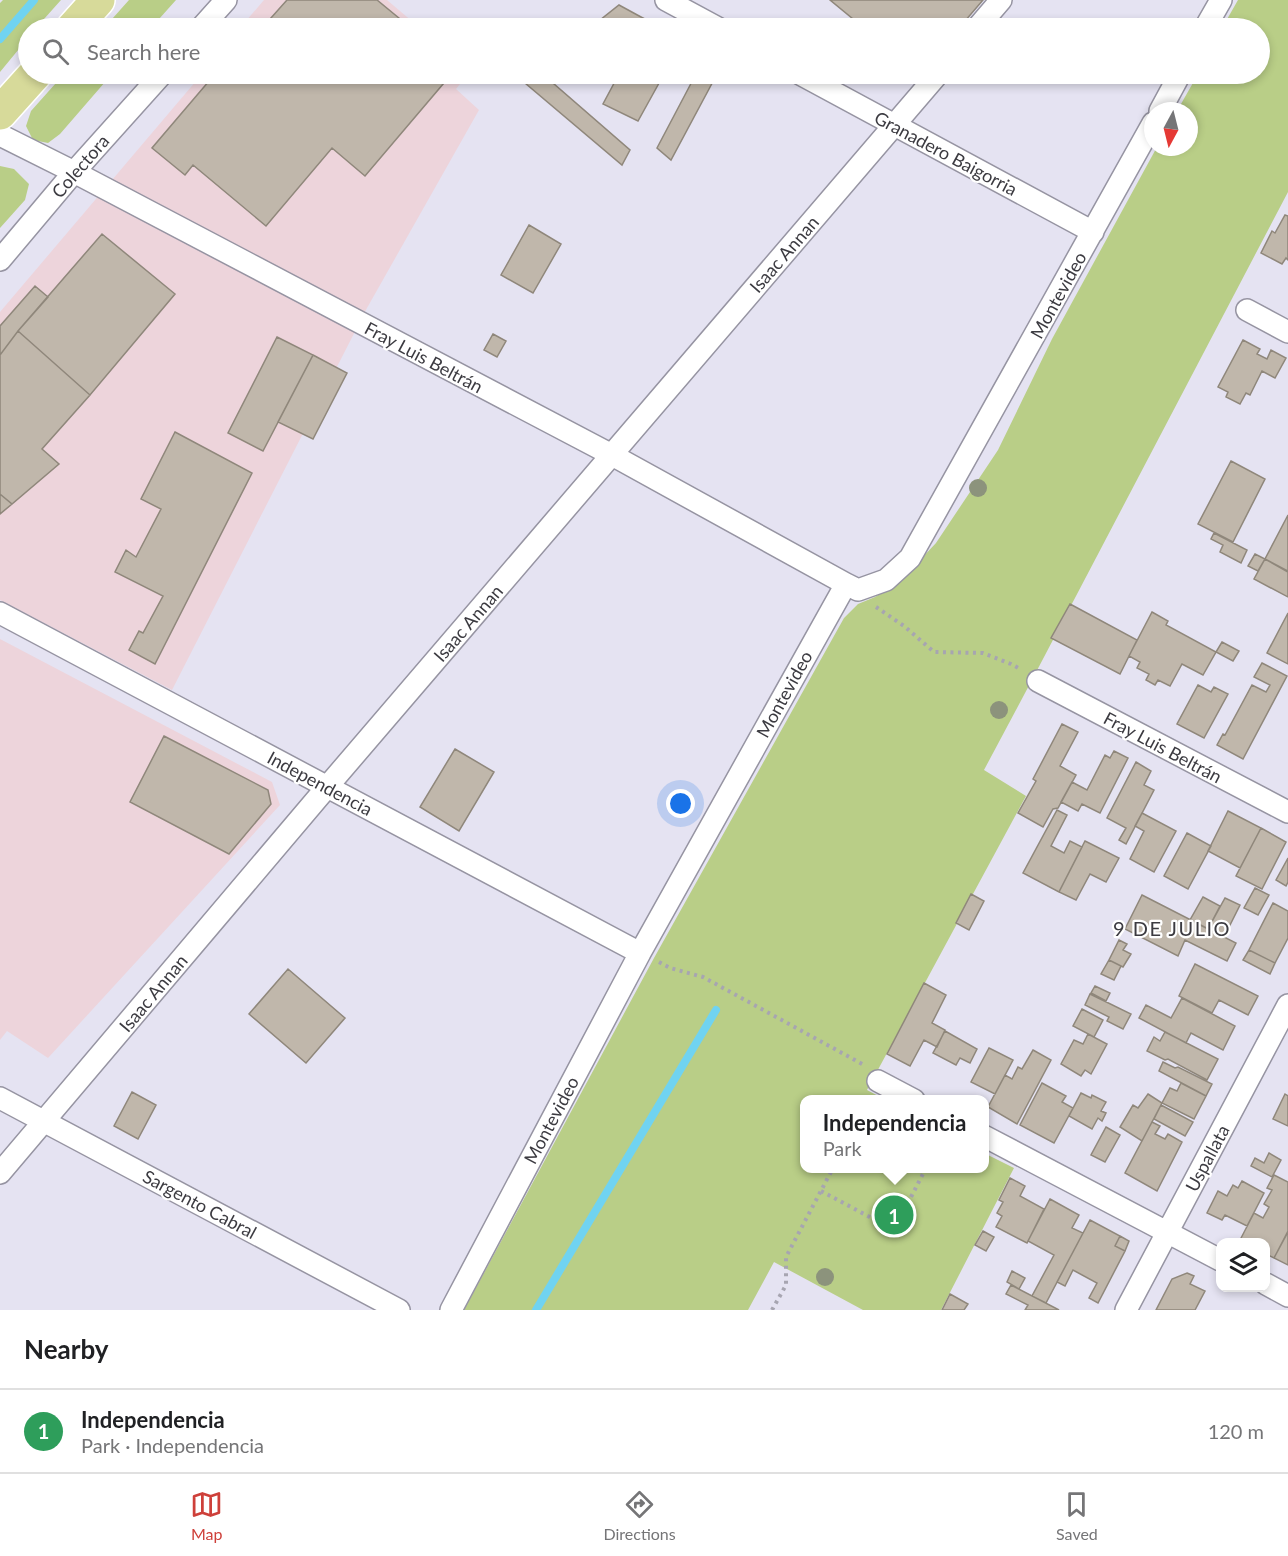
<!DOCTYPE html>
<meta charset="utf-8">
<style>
body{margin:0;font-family:Lato,sans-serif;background:#f6f6f6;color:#202124}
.controls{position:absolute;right:18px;bottom:18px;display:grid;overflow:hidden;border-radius:12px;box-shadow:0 3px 9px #0003}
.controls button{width:54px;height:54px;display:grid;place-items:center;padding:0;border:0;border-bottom:2px solid #e0e0e0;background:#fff;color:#202124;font:30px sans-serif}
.compass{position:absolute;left:1144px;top:102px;width:54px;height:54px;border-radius:50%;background:#fff;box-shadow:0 3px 9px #0003;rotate:187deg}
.you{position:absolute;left:681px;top:804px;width:21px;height:21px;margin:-15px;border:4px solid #fff;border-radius:50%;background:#1a73e8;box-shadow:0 0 0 9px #1a73e833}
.badge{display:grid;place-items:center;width:39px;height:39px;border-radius:50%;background:#ce403a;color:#fff;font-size:20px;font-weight:700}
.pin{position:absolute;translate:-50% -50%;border:3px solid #fff;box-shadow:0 2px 6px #0006}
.popup{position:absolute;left:800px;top:1095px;width:189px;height:78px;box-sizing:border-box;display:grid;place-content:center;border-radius:12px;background:#fff;filter:drop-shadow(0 2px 4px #0005);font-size:20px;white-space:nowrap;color:#757577}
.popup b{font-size:22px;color:#202124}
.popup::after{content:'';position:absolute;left:50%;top:100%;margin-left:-12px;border:12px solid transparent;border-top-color:#fff}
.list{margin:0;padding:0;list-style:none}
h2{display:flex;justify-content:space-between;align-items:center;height:78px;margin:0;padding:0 24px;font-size:26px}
h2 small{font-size:20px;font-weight:400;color:#757577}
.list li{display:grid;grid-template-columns:39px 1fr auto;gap:18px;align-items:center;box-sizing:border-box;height:84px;padding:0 24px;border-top:2px solid #e0e0e0}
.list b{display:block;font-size:22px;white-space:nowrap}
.list p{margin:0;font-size:20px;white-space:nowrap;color:#757577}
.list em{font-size:20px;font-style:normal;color:#757577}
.icon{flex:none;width:33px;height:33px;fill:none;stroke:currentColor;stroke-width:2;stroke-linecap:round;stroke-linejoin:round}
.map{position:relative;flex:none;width:1288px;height:1310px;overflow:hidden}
.search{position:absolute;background:#fff;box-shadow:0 3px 9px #0003;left:18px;right:18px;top:18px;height:66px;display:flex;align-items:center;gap:15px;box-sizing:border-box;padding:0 21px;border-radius:33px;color:#757577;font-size:22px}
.sheet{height:162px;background:#fff}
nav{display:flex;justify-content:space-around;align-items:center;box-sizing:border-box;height:84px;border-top:2px solid #e0e0e0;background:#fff;font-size:16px;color:#757577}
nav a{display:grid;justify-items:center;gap:3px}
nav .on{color:#ce403a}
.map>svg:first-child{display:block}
</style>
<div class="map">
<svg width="1288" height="1310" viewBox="0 0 1288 1310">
<rect width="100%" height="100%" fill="#e5e3f2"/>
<path fill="#edd4db" d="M264 0H387L420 28H240Z
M202 74H468L456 89 479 110 367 308 172 690 0 600V312Z
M0 639 272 782 280 805 48 1058 7 1031 0 1040Z"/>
<path fill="#b9ce87" d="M3 0H61L36 28H28V38L0 72V3Z
M129 0H176L151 28H104Z
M1238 0H1288V192L1033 678 984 770 1026 796 867 1090 884 1099 804 1100V1168H984V1153L1014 1168 941 1310H863L774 1262 748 1310H464L654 958 844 618 858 604 875 597 900 581 936 543 998 450 1052 339 1157 147H1189V111H1177L1198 74H1260V28H1222Z
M64 74H112L60 134 48 143 33 140 26 126 31 111Z
M0 166 14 169 29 184 25 200 0 228Z"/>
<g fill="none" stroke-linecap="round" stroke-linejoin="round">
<path stroke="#70d3f1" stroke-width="8" d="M0 39 34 0
M536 1310 716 1010"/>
</g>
<path fill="#c0b7ab" stroke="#8f877b" stroke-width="1.5" d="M287 0H377L411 28H262Z
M830 0H983L959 28H864Z
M619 5 641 17 662 28H590Z
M215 74H255L265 82 273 74H445L449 77 365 176 332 148 266 226 193 165 185 175 152 148Z
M536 74H566L553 83 630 150 622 165 525 83Z
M619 74H664L638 121 603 104Z
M696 74H717L671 160 657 148Z
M1285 215 1288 216V260L1286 258 1282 264 1261 253 1272 231 1275 233Z
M529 225 561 244 533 293 501 275Z
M102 234 175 294 90 395 18 331Z
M35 286 48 297 18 331 0 355V326Z
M18 331 90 395 42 449 59 464 12 504 0 494V355Z
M493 334 506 341 497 357 484 350Z
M277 337 313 355 263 451 228 433Z
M1243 340 1260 349 1257 354 1267 359 1271 350 1286 358 1275 378 1262 371 1250 395 1246 393 1240 404 1226 397 1228 392 1218 387Z
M313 355 347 373 313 439 278 422Z
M175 432 252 473 155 664 129 650 139 631 143 633 163 596 115 572 126 550 136 557 161 509 141 499Z
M1231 461 1265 479 1233 542 1198 524Z
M0 494 12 504 0 514Z
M1288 515V571L1265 559Z
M1214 533 1247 550 1241 563 1220 552 1223 545 1211 539Z
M1255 554 1265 559 1258 571 1248 566Z
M1265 559 1288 572V597L1254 579Z
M1070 604 1137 640 1120 674 1051 638Z
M1152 612 1168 621 1166 625 1216 652 1203 675 1182 664 1170 686 1158 680 1155 685 1146 680 1149 674 1137 668 1140 662 1129 656Z
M1288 613V664L1267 653Z
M1222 642 1239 651 1233 661 1216 652Z
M1262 663 1287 676 1243 759 1217 745 1223 734 1225 735 1252 685 1266 692 1270 685 1254 677Z
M1198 685 1211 692 1214 687 1228 694 1204 738 1177 724Z
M1062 724 1078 732 1060 766 1076 775 1058 808 1053 809 1043 827 1018 813 1036 781 1033 779Z
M164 736 268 790 271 804 229 854 130 802Z
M455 749 494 772 459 831 420 807Z
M1114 751 1128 758 1100 813 1082 804 1078 811 1061 802 1072 782 1087 790 1105 755 1110 758Z
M1136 762 1151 771 1144 785 1154 790 1126 844 1119 840 1126 828 1107 818Z
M1057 810 1067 815 1051 846 1064 853 1070 841 1082 847 1059 892 1023 873Z
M1228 811 1261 828 1240 868 1208 851Z
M1142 813 1176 831 1154 872 1130 859 1144 831 1135 826Z
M1261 828 1286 842 1262 889 1236 876Z
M1187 833 1211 846 1188 889 1164 876Z
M1085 841 1119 858 1106 882 1090 874 1076 900 1059 892Z
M1288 858V882L1286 886 1276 880Z
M1255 888 1269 895 1258 915 1244 908Z
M971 894 984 901 969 930 956 923Z
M1142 895 1236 943 1227 961 1185 940 1178 956 1125 929Z
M1203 897 1220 906 1208 929 1190 920Z
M1225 898 1240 905 1224 937 1208 929Z
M1273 903 1288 911V938L1275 963 1249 950Z
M1119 940 1127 944 1123 950 1131 954 1123 967 1109 960Z
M1249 950 1275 963 1270 974 1243 960Z
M1109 960 1121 966 1114 980 1101 974Z
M1195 964 1258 996 1248 1015 1219 1000 1212 1013 1179 996Z
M288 969 345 1018 306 1063 249 1014Z
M924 983 946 995 932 1023 945 1030 937 1047 924 1040 910 1066 887 1054Z
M1095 986 1110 993 1106 1001 1091 993Z
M1090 994 1131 1014 1123 1029 1107 1021 1109 1017 1085 1005Z
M1182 998 1235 1026 1223 1050 1191 1033 1186 1043 1139 1018 1146 1005 1171 1018Z
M1082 1009 1103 1020 1094 1037 1073 1026Z
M945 1031 977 1049 970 1063 960 1058 956 1065 933 1053Z
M1165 1032 1218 1059 1207 1080 1168 1059 1165 1060 1147 1051 1154 1037 1160 1041Z
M1088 1034 1107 1044 1091 1074 1085 1070 1081 1076 1061 1064 1074 1040 1083 1044Z
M989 1048 1013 1060 995 1094 971 1082Z
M1033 1050 1051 1060 1017 1124 988 1107 1005 1075 1012 1079 1018 1067 1022 1069Z
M1163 1062 1175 1068 1178 1067 1212 1084 1206 1096 1159 1071Z
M1042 1083 1066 1096 1062 1102 1073 1108 1054 1143 1020 1125Z
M1181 1083 1206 1096 1194 1119 1162 1103 1170 1088 1177 1091Z
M132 1092 156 1105 138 1139 114 1126Z
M1081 1093 1091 1098 1092 1095 1106 1102 1101 1111 1106 1113 1102 1121 1098 1118 1092 1129 1069 1116Z
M1148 1094 1162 1103 1142 1141 1120 1127 1133 1105 1138 1108Z
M1285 1094 1288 1096V1126L1273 1119Z
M1161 1105 1193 1122 1185 1136 1154 1119Z
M1152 1122 1160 1126 1155 1134 1165 1139 1168 1134 1182 1142 1157 1191 1125 1173Z
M1106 1127 1120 1135 1105 1162 1091 1155Z
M1269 1153 1281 1160 1272 1177 1251 1166 1255 1158 1264 1163Z
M1274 1175 1288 1182V1231L1274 1258 1266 1254V1242H1245L1240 1240 1254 1213 1263 1218 1269 1207 1264 1204 1272 1190 1267 1188Z
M1010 1178 1025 1186 1020 1196 1044 1209 1027 1243 996 1227 1002 1216 997 1213 1003 1202 999 1200Z
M1242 1181 1264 1193 1247 1226 1225 1215 1222 1220 1207 1213 1218 1191 1227 1196 1233 1185 1238 1188Z
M1050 1199 1079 1215 1072 1228 1083 1233 1046 1303 1032 1296 1054 1255 1028 1241Z
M1090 1220 1120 1236 1115 1246 1125 1251 1098 1303 1089 1298 1097 1283 1073 1270 1065 1286 1057 1282Z
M983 1231 994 1237 986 1251 975 1245Z
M1288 1232V1265L1274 1258Z
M1120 1236 1129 1241 1125 1251 1115 1246Z
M1012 1271 1025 1278 1019 1289 1007 1282Z
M1187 1273 1194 1276 1190 1284 1205 1291 1195 1310H1156L1172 1279Z
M1011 1285 1059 1310H1025L1028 1305 1006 1294Z
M950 1294 968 1304 964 1310H942Z"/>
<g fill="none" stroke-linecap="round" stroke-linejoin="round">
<g stroke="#9694a2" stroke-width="24">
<path id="minor" d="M666 0 718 28
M201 28 226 0
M977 28 1001 0
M1205 28 1221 0
M800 74 1093 232
M1160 111 1180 74
M0 135 74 172 612 455 846 584
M0 260 74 172 162 74
M1247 310 1288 332
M0 613 640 953
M1038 681 1288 812
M878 1081 914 1100
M0 1098 399 1310
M984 1136 1220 1260
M0 1173 327 787 938 74
M1266 1284 1288 1296
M451 1310 640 953 846 584 858 590 886 580 910 558 1153 123
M1126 1310 1288 1005"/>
</g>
<g stroke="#fff" stroke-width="36">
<path id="trunk" d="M73 28 98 0
M0 113 35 74"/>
</g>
<path stroke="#a7a5b1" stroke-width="4" stroke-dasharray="3 4.5" stroke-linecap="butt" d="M876 607 904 626 934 652 983 653 1011 664 1020 669
M659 962 670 968 703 977 864 1065
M821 1191 894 1230 926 1168
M772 1310 786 1285V1257L833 1168"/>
<use href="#minor" stroke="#fff" stroke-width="21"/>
<use href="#trunk" stroke="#d7da9a" stroke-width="33"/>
</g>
<g fill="#8c937c">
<circle cx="978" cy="488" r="9"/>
<circle cx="999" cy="710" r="9"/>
<circle cx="825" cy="1277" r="9"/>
</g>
<g text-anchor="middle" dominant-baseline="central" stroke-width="4.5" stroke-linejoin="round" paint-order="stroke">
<g font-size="18" fill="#3c3b41" stroke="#fff">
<text transform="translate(946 153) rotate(28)">Granadero Baigorria</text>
<text transform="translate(80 166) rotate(-49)">Colectora</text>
<text transform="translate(784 254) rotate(-49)">Isaac Annan</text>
<text transform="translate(1058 295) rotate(-61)">Montevideo</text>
<text transform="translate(424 357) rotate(28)">Fray Luis Beltrán</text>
<text transform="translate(468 623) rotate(-49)">Isaac Annan</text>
<text transform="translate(784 694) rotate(-61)">Montevideo</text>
<text transform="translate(1163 747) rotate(28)">Fray Luis Beltrán</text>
<text transform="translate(320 783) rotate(28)">Independencia</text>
<text transform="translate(153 993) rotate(-50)">Isaac Annan</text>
<text transform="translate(551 1120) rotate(-62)">Montevideo</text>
<text transform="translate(1207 1158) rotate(-62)">Uspallata</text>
<text transform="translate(200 1204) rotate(28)">Sargento Cabral</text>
</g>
<g font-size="20" letter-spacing="1.5" fill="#3c3b41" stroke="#fff">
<text x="1172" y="928">9 DE JULIO</text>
</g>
</g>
</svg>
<div class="controls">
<button><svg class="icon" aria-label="layers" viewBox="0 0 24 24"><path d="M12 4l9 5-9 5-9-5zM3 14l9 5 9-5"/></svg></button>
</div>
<svg class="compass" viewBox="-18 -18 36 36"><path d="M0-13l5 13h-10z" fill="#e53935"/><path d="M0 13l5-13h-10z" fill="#757577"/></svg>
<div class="you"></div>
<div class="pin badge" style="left:894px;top:1215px;background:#2e9e5b">1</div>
<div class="popup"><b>Independencia</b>Park</div>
<div class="search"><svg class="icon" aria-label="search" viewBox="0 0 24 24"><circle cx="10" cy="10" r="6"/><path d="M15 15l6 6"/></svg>Search here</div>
</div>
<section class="sheet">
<h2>Nearby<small></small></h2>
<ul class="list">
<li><span class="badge" style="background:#2e9e5b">1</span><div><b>Independencia</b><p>Park · Independencia</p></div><em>120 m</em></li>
</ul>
</section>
<nav>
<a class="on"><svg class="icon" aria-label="map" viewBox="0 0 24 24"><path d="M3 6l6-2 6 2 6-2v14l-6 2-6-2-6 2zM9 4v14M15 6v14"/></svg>Map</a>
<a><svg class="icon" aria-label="directions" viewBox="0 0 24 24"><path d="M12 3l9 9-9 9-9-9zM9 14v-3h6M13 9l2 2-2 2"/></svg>Directions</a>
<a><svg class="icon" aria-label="saved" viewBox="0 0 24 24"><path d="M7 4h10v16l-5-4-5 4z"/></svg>Saved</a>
</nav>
